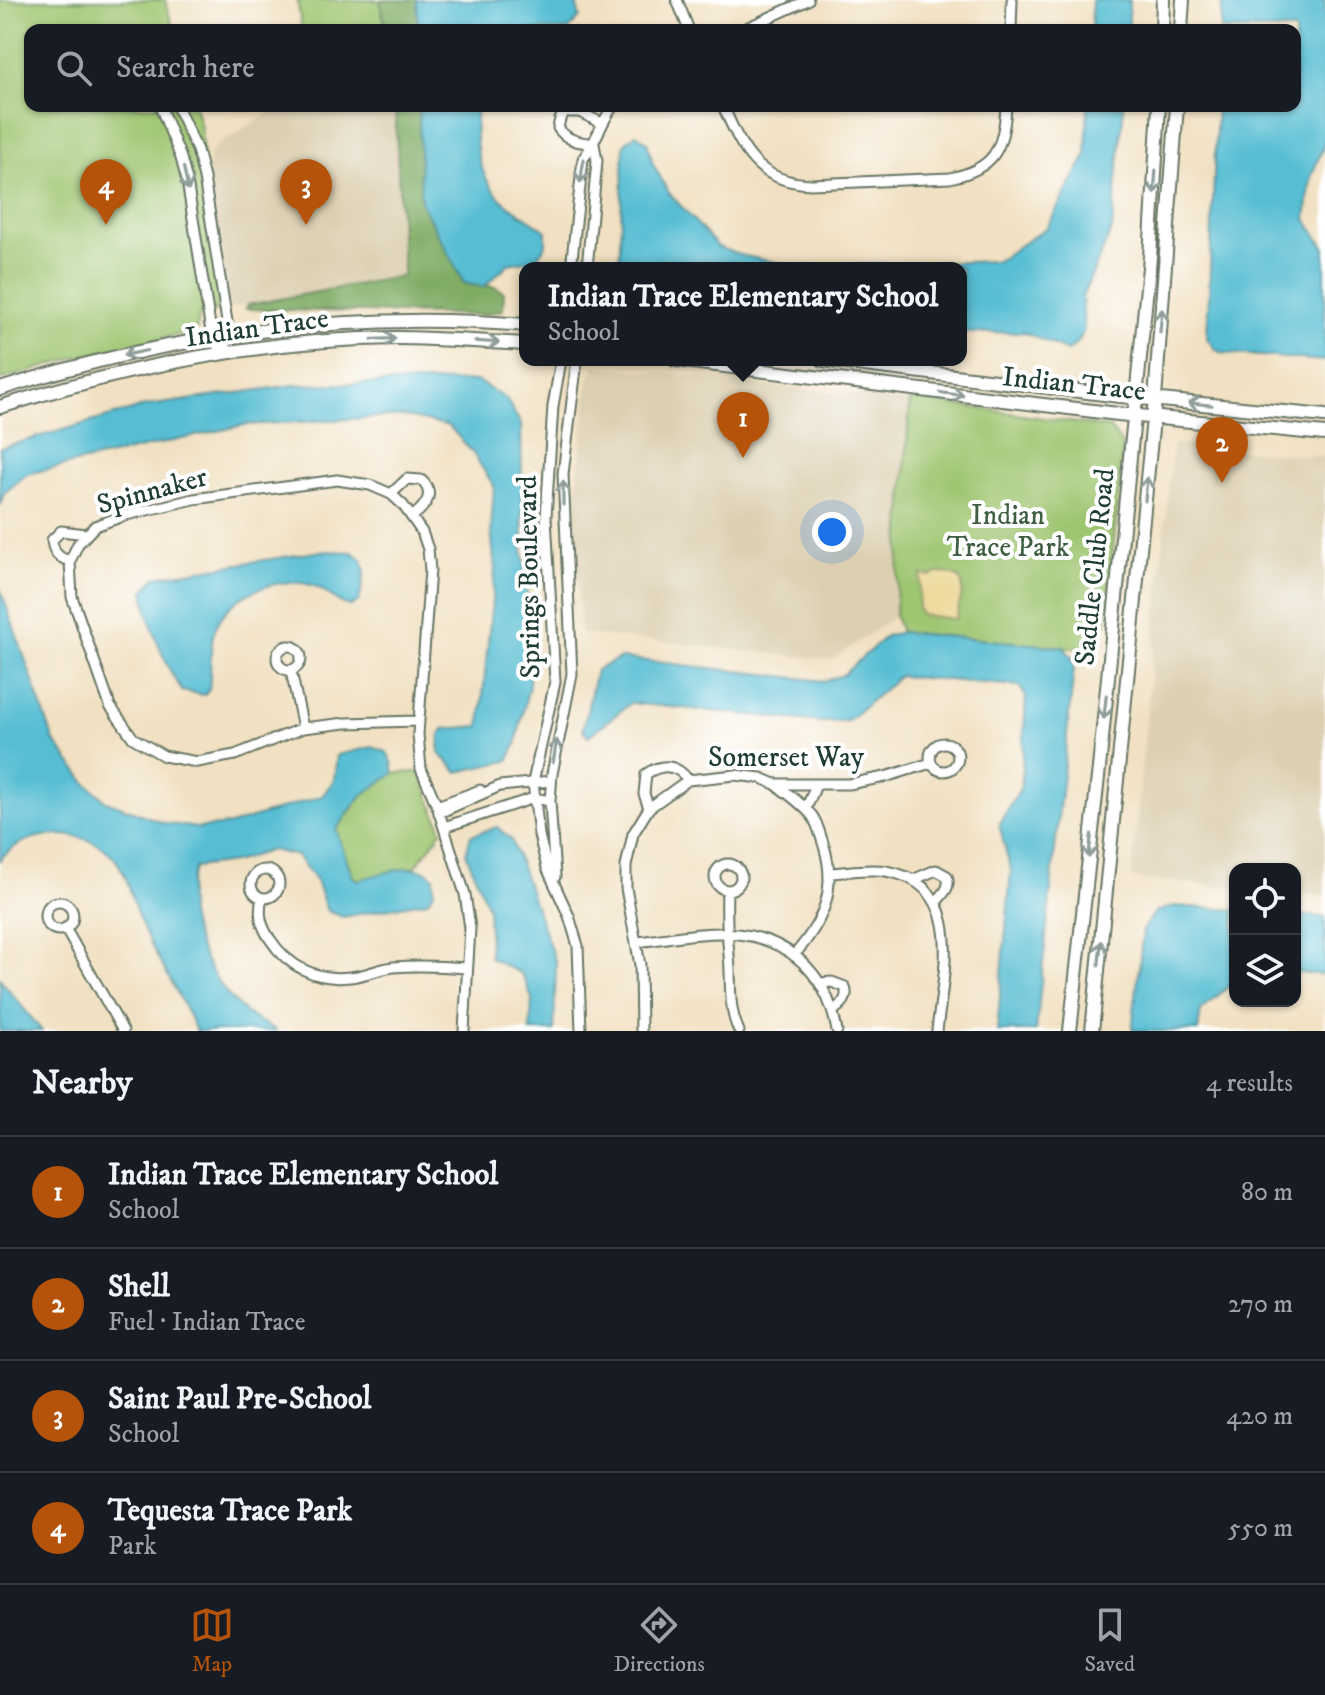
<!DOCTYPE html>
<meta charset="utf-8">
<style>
body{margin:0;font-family:"IM FELL DW Pica",serif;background:#242831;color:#f1f3f6}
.controls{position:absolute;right:24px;bottom:24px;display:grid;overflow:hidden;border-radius:16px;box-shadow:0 2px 6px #0004}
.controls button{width:72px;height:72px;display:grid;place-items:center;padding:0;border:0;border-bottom:2px solid #363941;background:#171b24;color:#f1f3f6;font:40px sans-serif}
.you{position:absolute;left:832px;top:532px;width:28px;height:28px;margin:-20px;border:6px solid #fff;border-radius:50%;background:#1a73e8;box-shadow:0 0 0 12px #1a73e833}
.badge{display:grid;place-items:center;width:52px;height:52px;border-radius:50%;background:#b45309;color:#fff;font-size:26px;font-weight:700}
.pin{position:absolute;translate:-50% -66px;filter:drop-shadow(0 2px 4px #0008)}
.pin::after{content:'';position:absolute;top:42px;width:28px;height:24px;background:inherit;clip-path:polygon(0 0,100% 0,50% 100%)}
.popup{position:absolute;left:519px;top:262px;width:448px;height:104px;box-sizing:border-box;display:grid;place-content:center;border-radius:16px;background:#171b24;filter:drop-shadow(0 2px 6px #0005);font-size:26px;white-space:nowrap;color:#9ea1a6}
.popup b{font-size:30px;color:#f1f3f6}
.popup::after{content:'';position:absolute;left:50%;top:100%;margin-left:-16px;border:16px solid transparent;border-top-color:#171b24}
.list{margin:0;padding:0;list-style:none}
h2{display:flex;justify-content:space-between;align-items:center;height:104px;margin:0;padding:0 32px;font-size:34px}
h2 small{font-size:26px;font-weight:400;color:#9ea1a6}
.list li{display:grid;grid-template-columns:52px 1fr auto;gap:24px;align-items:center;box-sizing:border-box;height:112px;padding:0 32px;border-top:2px solid #363941}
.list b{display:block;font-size:30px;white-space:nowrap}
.list p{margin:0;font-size:26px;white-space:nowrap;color:#9ea1a6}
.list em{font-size:26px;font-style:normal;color:#9ea1a6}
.icon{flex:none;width:44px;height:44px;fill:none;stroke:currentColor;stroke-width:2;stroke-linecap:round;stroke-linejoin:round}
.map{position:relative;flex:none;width:1325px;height:1031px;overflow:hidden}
.search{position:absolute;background:#171b24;box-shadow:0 2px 6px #0004;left:24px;right:24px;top:24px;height:88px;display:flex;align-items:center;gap:20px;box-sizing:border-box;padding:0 28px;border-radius:16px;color:#9ea1a6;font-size:30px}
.sheet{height:552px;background:#171b24}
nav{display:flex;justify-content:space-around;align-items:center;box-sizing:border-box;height:112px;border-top:2px solid #363941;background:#171b24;font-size:22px;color:#9ea1a6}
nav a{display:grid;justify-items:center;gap:4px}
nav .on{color:#b45309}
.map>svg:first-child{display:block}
</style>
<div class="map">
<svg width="1325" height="1031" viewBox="0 0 1325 1031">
<rect width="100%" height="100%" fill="#fff"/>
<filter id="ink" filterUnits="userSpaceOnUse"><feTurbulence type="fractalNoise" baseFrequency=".0125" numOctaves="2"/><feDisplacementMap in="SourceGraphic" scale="16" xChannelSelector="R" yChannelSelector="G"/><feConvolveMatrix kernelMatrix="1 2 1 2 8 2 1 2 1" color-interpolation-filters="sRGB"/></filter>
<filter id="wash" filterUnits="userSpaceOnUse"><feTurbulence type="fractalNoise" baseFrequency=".006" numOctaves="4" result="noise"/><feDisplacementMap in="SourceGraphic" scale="32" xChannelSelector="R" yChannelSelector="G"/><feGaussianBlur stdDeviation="1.8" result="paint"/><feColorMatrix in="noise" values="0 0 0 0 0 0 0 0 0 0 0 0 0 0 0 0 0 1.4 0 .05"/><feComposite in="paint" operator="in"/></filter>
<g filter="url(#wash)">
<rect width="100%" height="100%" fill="#f1e0c1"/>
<path fill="#ddd0b2" d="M284 106H395L403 276 225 309 204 178 210 155 217 146 256 120Z
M595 366 910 401 895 616 832 660 581 633 574 515 588 380Z
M1173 444 1325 457V896L1295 893V869H1235V888L1131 878Z"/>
<path fill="#9ec570" stroke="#5e8152" stroke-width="2" d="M0 0H165L174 30H30V106H195L201 127 204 178 225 309 200 313 196 331 75 358 0 380Z
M297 0H380L386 30H302Z
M915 399 1110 428 1123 446 1106 624 1100 626 1097 650 901 632 895 616 910 401Z
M420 772 442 831 415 867 358 880 353 877 336 830 361 796 393 773Z"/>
<path fill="#7eaa62" stroke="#4e744b" stroke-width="2" d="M380 0H417L418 30H386Z
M395 106H419L421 202 464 283 495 287 504 292 503 310 482 315 246 309 248 305 403 276Z"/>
<path fill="#eeda9e" stroke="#868c69" stroke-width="2" d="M938 573C977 572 958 601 956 619L922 615 918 609 921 575 931 576Z"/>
<path fill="#56bdd3" stroke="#3a7d84" stroke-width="2" d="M417 0H575L580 17 569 30H418Z
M1092 0H1129V30H1091Z
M1222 0H1325V143L1311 177 1306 219 1325 248V361L1223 353 1216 350 1207 338 1217 106H1295V30H1221Z
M419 106H477C473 139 476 171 499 197 511 210 531 219 546 231V245L536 259 508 264 484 287 464 283 421 202Z
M1088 106H1124L1112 229 1082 297 1084 329 1079 341 1068 351 1024 332 961 333V268H619L624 144 636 134 647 142 653 164 669 193 718 247 740 255 799 267 997 261 1047 227 1086 156Z
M477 381 506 399 521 424 523 551 531 635 529 685 516 745 508 761 458 772 439 753 440 734 444 729 480 726 495 570 491 530 494 486 472 452 449 426 402 416 244 425 27 474 4 493 0 506V448L146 406 294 385Z
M322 551 352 552 362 559 365 572 359 601 351 606C336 604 329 591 314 586 279 574 229 594 215 629 208 649 212 670 209 690L204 695 182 691C164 663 148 624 144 591L156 577Z
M0 588 54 741 86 783 106 801 164 823 197 828 230 825 322 796 334 780 337 755 372 747 387 752 392 762 394 773 361 796 336 830 353 877 358 880C380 875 416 858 434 877V892L427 901 343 917 327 911 316 881 297 856 271 850 234 862 195 867C174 912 209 982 245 1012 254 1019 266 1025 277 1031H196C180 993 156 959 140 921 130 897 128 867 106 850 76 827 23 830 0 860Z
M901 632 1063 647 1072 657 1074 668 1036 1031H997L1011 871 999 824 1021 787 1026 697 1019 686 899 676 848 721 821 722 631 703 588 736 583 729 596 670 621 658 825 681 843 675 886 636Z
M497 827 511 839 556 963 554 1031H530L532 999 522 974 490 958 488 908 466 853 471 835Z
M1174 906 1235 910V981L1201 1010 1198 1031H1132L1143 930 1155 912Z
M1295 915 1325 917V975L1295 972Z
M0 978 3 983 42 1031H0Z"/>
</g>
<g filter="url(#ink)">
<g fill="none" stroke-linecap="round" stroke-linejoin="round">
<g stroke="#687665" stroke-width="13">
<path id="street" d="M677 0 689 30
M742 30 808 0
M1011 30 1012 0
M160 106 181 158 187 181 212 338 223 354
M177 106 197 150 204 178 229 334 223 354
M723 106C743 151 757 182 811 184L950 178C994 169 1004 149 1006 106
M594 144C579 142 567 141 558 128L560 119 565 112H579L602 123
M571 268 583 159C596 142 601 123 613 106
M587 268 597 161 594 144
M561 360 553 406 546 517 555 682 533 782 539 835 547 868 569 916 578 946 581 1031
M391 494 407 479 421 480C436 493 426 506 413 516
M70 561C58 558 53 552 52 540L61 531 86 534
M277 658a12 12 0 1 1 24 0a12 12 0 1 1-24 0Z
M291 671 303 728
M417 721 346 723 303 728 235 755 197 762 164 756 133 738 110 706 72 597 70 561 78 544 95 526 126 515 194 499 337 480 370 485 391 494 403 505 422 532 428 549 430 570 418 734 421 769 437 806 465 894 470 928 464 1031
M930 757a14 14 0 1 1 28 0a14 14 0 1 1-28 0Z
M775 784C788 794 803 804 813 817 818 825 821 837 824 846 837 889 824 921 795 954
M437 806 480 790
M649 808 644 794 646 774C662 763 677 764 688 780
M806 809 816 785
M439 813 500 786 551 781
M444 827 534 798 550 801
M715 877a13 13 0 1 1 26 0a13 13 0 1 1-26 0Z
M251 884a14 14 0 1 1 28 0a14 14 0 1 1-28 0Z
M831 873C849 872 868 868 886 871 968 885 943 972 937 1031
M555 877 550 801 552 774 572 674 563 474 577 360
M915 879 936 870 947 876C951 887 944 893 937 901
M727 891C726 915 727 932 729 955 732 982 727 1006 739 1031
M262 898C258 914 261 926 270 939 288 967 317 981 350 977 364 976 378 969 393 967 418 965 442 966 467 968
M45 916a14 14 0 1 1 28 0a14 14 0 1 1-28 0Z
M65 928 123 1031
M637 942C665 939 696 932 725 933 786 935 827 971 837 1031
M821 983 832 982 845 987C849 999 842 1004 833 1011
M641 1031 640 965 626 888V866L633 834 649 808 688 780 735 775 761 778 775 784H849L885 777 931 763"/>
</g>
<g stroke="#687665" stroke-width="16">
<path id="secondary" d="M1162 30 1163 0
M1181 30 1183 0
M675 360 1118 414 1325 434
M823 360 1120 396 1325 416
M0 389C169 335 348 310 525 325
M0 407C127 367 263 339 397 338 439 338 482 342 525 344
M1070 1031 1099 768 1150 257 1159 106
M1092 1031 1155 399 1177 106"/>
</g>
<use href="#street" stroke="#fff" stroke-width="9"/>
<use href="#secondary" stroke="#fff" stroke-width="12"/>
</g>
<defs><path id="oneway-shaft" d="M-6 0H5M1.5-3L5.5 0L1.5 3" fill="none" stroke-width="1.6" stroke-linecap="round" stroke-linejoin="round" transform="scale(2)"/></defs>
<g stroke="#8f9e9a">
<use href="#oneway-shaft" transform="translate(582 171) rotate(99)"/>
<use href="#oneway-shaft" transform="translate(186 179) rotate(78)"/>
<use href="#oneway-shaft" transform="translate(1155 182) rotate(94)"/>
<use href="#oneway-shaft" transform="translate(1161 321) rotate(-85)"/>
<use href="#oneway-shaft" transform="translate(384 339) rotate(-2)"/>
<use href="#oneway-shaft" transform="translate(487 342) rotate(3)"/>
<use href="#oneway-shaft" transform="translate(135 353) rotate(168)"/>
<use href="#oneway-shaft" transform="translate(952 394) rotate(7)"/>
<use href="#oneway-shaft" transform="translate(1200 404) rotate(-174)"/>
<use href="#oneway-shaft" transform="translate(1146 489) rotate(-85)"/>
<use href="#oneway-shaft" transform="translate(563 493) rotate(-90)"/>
<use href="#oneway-shaft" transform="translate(1105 707) rotate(96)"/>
<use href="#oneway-shaft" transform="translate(555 751) rotate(-81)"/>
<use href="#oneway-shaft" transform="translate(1090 846) rotate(97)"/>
<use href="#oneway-shaft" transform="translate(1100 953) rotate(-84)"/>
</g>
</g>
<g text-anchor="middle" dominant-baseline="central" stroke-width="8" stroke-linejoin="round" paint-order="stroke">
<g font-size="28" fill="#1f3d34" stroke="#fff">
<text transform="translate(257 328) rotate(-8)">Indian Trace</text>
<text transform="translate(1074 384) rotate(6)">Indian Trace</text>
<text transform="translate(152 491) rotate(-15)">Spinnaker</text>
<text transform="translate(1095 567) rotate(-84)">Saddle Club Road</text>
<text transform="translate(529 577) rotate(-91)">Springs Boulevard</text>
<text x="786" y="757">Somerset Way</text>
</g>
<g font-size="28" fill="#3f5f43" stroke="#fff">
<text x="1008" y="515">Indian<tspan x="1008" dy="32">Trace Park</tspan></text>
</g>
</g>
</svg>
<div class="controls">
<button><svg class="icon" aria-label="locate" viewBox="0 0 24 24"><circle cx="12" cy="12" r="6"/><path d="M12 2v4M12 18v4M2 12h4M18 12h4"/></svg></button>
<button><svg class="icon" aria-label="layers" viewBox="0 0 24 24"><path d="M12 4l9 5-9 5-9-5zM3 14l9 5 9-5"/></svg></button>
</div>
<div class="you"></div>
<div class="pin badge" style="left:743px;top:458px">1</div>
<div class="popup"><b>Indian Trace Elementary School</b>School</div>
<div class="pin badge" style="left:1222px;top:483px">2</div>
<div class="pin badge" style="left:306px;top:225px">3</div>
<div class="pin badge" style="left:106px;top:225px">4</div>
<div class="search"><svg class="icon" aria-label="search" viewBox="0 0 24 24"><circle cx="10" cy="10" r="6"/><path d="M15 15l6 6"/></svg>Search here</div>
</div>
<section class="sheet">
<h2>Nearby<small>4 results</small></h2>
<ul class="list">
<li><span class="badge">1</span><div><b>Indian Trace Elementary School</b><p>School</p></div><em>80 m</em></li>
<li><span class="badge">2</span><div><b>Shell</b><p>Fuel · Indian Trace</p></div><em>270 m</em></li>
<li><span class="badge">3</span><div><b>Saint Paul Pre-School</b><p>School</p></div><em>420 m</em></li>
<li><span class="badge">4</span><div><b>Tequesta Trace Park</b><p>Park</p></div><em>550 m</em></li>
</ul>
</section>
<nav>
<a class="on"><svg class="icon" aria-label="map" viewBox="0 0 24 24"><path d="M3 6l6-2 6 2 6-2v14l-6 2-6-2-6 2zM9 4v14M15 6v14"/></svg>Map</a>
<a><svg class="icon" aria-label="directions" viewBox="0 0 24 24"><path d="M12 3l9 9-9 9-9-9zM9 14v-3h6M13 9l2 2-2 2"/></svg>Directions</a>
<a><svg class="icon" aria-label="saved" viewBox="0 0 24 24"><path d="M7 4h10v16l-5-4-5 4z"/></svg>Saved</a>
</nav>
